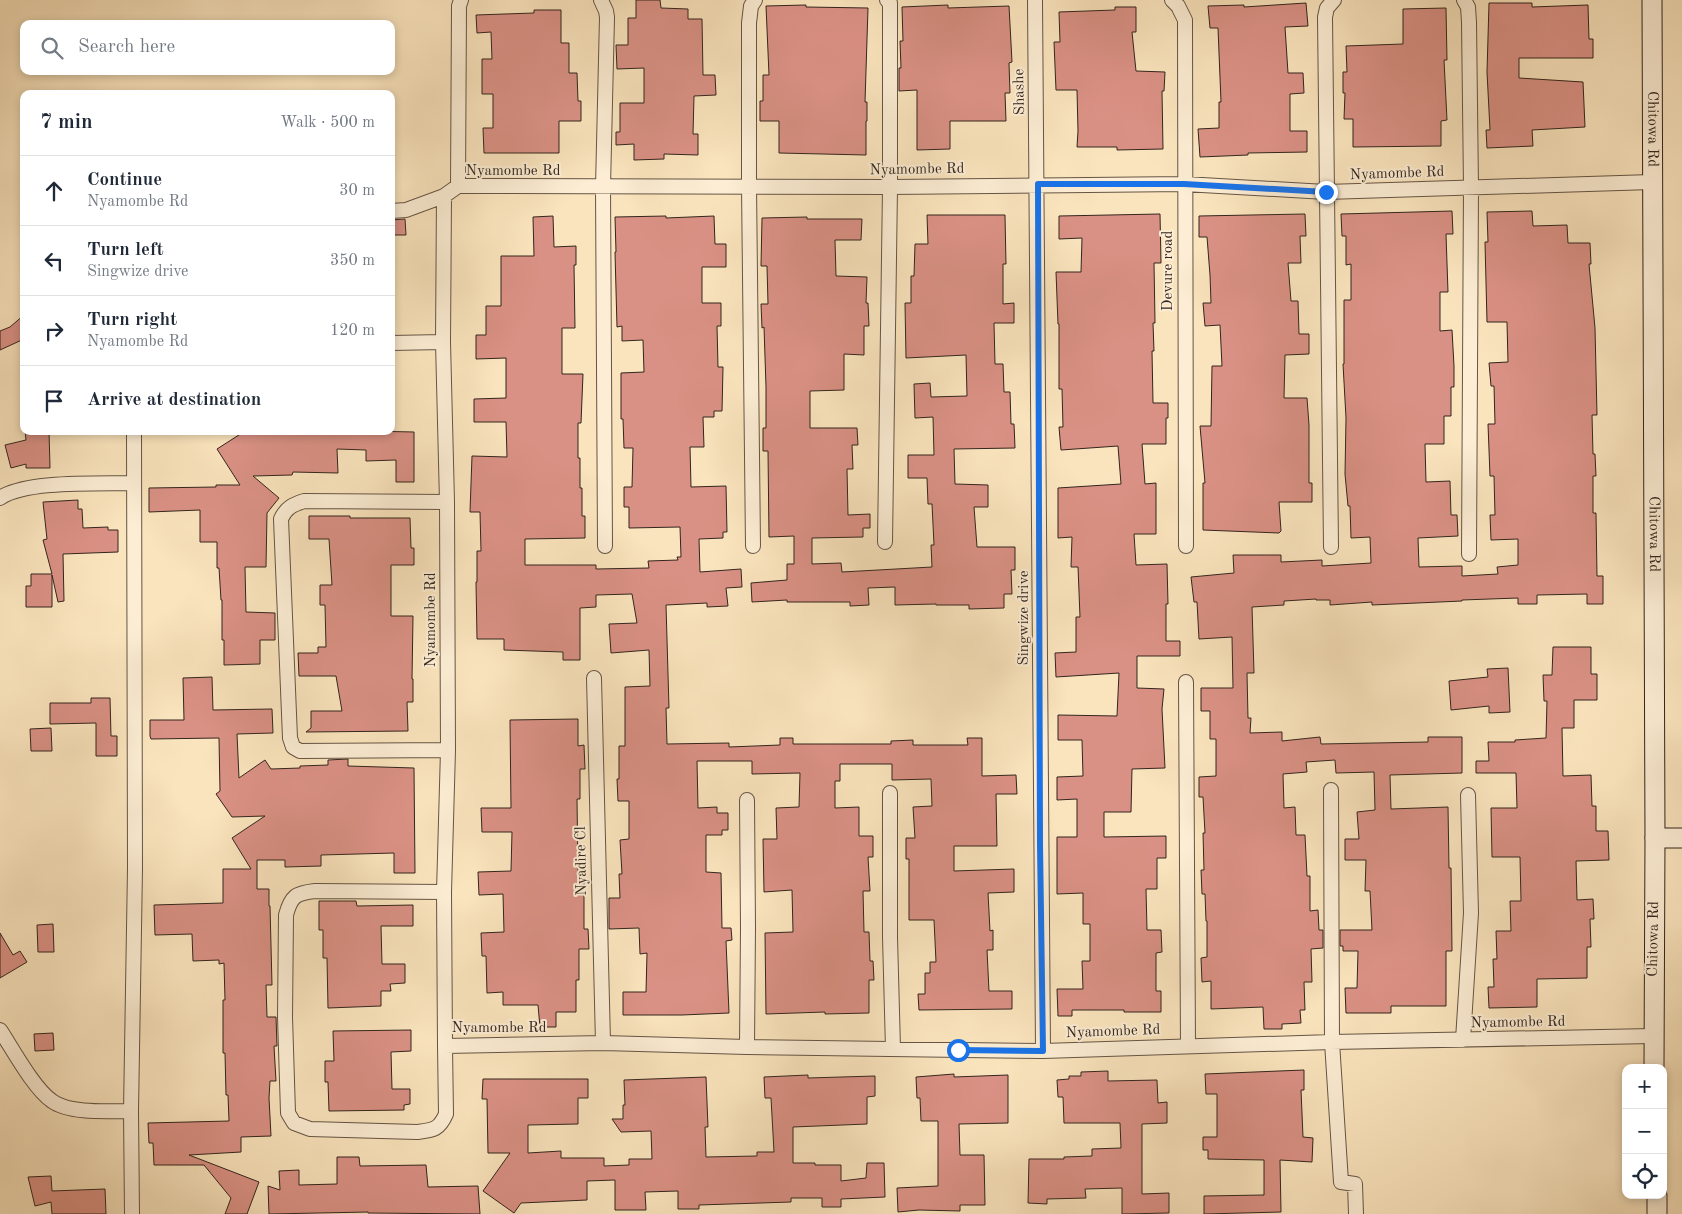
<!DOCTYPE html>
<meta charset="utf-8">
<style>
body{margin:0;font-family:"Old Standard TT",serif;background:#f2f2f3;color:#1f2937}
.controls{position:absolute;right:15px;bottom:15px;display:grid;overflow:hidden;border-radius:10px;box-shadow:0 2px 8px #0003}
.controls button{width:45px;height:45px;display:grid;place-items:center;padding:0;border:0;border-bottom:1px solid #e0e1e3;background:#fff;color:#1f2937;font:25px sans-serif}
.stop{position:absolute;width:15px;height:15px;margin:-11px;border:4px solid #1a73e8;border-radius:50%;background:#fff}
.stop.end{background:#1a73e8;border-color:#fff;box-shadow:0 1px 5px #0008}
.list{margin:0;padding:0;list-style:none}
h2{display:flex;justify-content:space-between;align-items:center;height:65px;margin:0;padding:0 20px;font-size:21px}
h2 small{font-size:16px;font-weight:400;color:#747a83}
.list li{display:grid;grid-template-columns:32px 1fr auto;gap:15px;align-items:center;box-sizing:border-box;height:70px;padding:0 20px;border-top:1px solid #e0e1e3}
.list b{display:block;font-size:19px;white-space:nowrap}
.list p{margin:0;font-size:16px;white-space:nowrap;color:#747a83}
.list em{font-size:16px;font-style:normal;color:#747a83}
.icon{flex:none;width:28px;height:28px;fill:none;stroke:currentColor;stroke-width:2;stroke-linecap:round;stroke-linejoin:round}
.map{position:relative;flex:none;width:1682px;height:1214px;overflow:hidden}
.search{position:absolute;background:#fff;box-shadow:0 2px 8px #0003;left:20px;top:20px;width:375px;height:55px;display:flex;align-items:center;gap:12px;box-sizing:border-box;padding:0 18px;border-radius:10px;color:#747a83;font-size:19px}
.panel{position:absolute;background:#fff;box-shadow:0 2px 8px #0003;left:20px;top:90px;width:375px;height:345px;border-radius:10px}
.map>svg:first-child{display:block}
</style>
<div class="map">
<svg width="1682" height="1214" viewBox="0 0 1682 1214">
<rect width="100%" height="100%" fill="#fae4bd"/>
<filter id="stains"><feTurbulence type="fractalNoise" baseFrequency=".004" numOctaves="4"/><feColorMatrix values="0 0 0 0 .2 0 0 0 0 .09 0 0 0 0 .02 0 0 0 .5 -.17"/></filter>
<radialGradient id="worn" r=".72"><stop offset=".6" stop-color="#630" stop-opacity="0"/><stop offset="1" stop-color="#630" stop-opacity=".3"/></radialGradient>
<path fill="#da9185" stroke="#33251d" d="M636 0H660L661 8 688 9V19H702L703 75H715L716 95 694 96 693 134H698V155L664 154V159L634 160V144L616 145V132H620V103H644V68L617 69 616 45H628V18H636Z
M1306 3 1308 26 1285 27 1288 73H1303L1304 93 1290 94V131H1307V152L1248 153V155L1200 157 1198 129 1219 128V102H1221L1218 28H1210L1208 6 1244 5V7Z
M1489 3H1532V7L1588 5 1589 39H1593V58H1519V78L1583 82 1585 127 1532 130 1533 146 1487 148 1486 130H1490L1487 72Z
M806 5V7L868 8 865 102H867V121H866V155L779 153V121H760V101H763V75H769L766 6Z
M948 5V8L1009 6 1012 62 1009 63 1010 93H1005L1006 121H950V149L917 150V90L899 91V68H901L900 41H903L902 7Z
M1115 7H1136V32H1132L1136 71 1165 72 1164 91H1162L1163 149 1117 150V147H1077L1078 131 1077 90H1056L1054 42H1060L1059 12 1115 10Z
M1446 8 1447 60H1444L1447 120 1441 121V146L1353 147V119H1344L1345 93H1343V72H1347L1346 46 1403 44V9Z
M534 10H561V43H569V73H577L578 101H581V121H559V153H484L483 128H493V94H482V59H492L491 32 477 33 476 15 534 13Z
M1452 211 1453 234H1446L1448 292H1440V331L1452 330 1454 366V387H1451V416H1444V444H1425L1426 482 1450 481 1451 515H1457L1458 536 1418 538 1419 567 1462 566V576L1498 574 1497 567 1518 565V539L1491 540 1490 515H1495L1494 476H1490L1488 424H1495L1494 386H1491L1489 363 1508 362 1507 322H1487L1485 242H1488L1487 212 1532 211 1533 226 1567 225 1568 243H1590L1591 264H1589L1595 328 1597 415H1592L1593 454H1595L1596 476H1593V513H1596L1597 576H1603V604H1587V594L1537 595V604H1518V598L1462 600V601L1372 605V602L1330 605V600H1316V599L1284 601V605L1252 607 1254 673H1247L1248 718H1251L1250 733 1282 732V741L1320 737 1321 744 1428 742V737H1462V773L1390 775 1391 809 1448 807 1449 868H1451L1452 951H1446V1006H1391V1013H1346L1345 988H1357L1358 951H1343V946H1340V930H1372L1370 891H1365L1366 860H1345V839H1359L1357 812 1375 810 1374 772 1336 773 1335 760 1306 762 1307 772 1283 774 1284 808 1295 807 1296 835H1305L1307 876H1310V911L1318 910 1319 930H1323V948L1311 949 1312 982H1304L1305 1010H1300L1301 1023 1282 1024V1029H1264L1263 1007 1211 1009V981L1202 982 1201 958 1207 957V921H1206L1205 894H1202L1201 870H1204L1203 833H1205L1203 797H1199V777L1216 776V739H1210V711H1201V688H1233L1232 637 1199 639 1197 602H1194L1191 577 1234 573 1233 555H1281V562L1322 560V566L1371 563 1370 537 1351 538 1350 506H1348L1345 474 1346 418 1343 364H1344V300H1351V264L1346 265V236H1342L1341 214Z
M1160 214 1161 263H1154L1155 323H1153L1154 351H1152L1153 403H1168V418H1166V444H1142L1145 484 1156 483V534H1134L1136 565 1167 564 1168 604H1166V641H1180V656H1137V688L1164 689 1162 709 1165 768 1132 769 1131 812H1104V837L1166 836V858H1157V889H1146L1147 930H1161L1162 952 1156 953V991H1161V1012H1124V1010H1072V1016H1058L1057 989H1083L1082 961H1090V924H1083V893L1057 894V837H1077V799L1057 800V777L1083 776 1082 740H1058V715L1117 716 1119 673 1056 677 1055 653 1076 652V617H1080L1078 567H1071L1072 537 1058 538V488L1121 484 1118 446 1061 450 1059 427H1063L1062 389H1059V324H1058L1056 272H1081L1082 238 1059 239V216Z
M1305 214 1306 236H1300L1301 263H1288L1291 301H1298L1299 334H1309V354L1285 355 1284 398H1307L1309 425V483H1312V502H1279L1281 531 1279 533 1203 530V483H1205L1200 426H1211L1212 366H1222L1220 325 1205 326 1203 303H1211L1210 275 1207 237H1199V216Z
M927 215H1005L1006 264H1003V304L1014 303V323H994L995 364H1003L1004 392H1010L1011 424H1014L1015 448 954 449 955 484 988 485V507H974L977 547H1015V570H1011L1012 594H1004V608L969 609V605H936V604L895 605V587L868 588 869 605 850 606V602H787V600L752 602 751 583 787 580V564H794V536L769 537 768 451H763V428H766V387L764 327 762 328 761 304H768L767 266H761L762 218 807 217V219H862L861 240H835L836 276 867 277 866 303H868L869 326H864V355L844 354V390L810 391V428H857L858 445H852L853 469H847L848 515 870 514V528H863V537L812 538V564L841 563 842 572 932 567 931 545H934L932 504H928L927 478H908V455H934L933 417 915 418 914 384 930 383 931 397 967 396 966 355 906 358 905 303H911V276H914L915 244H928Z
M553 216 554 247 576 246V265H574L575 328H562V374H583L581 423H578V458H580V488H582V516H585V538L525 539V565H596V569L649 568 648 561 678 560 677 557H681L680 527 629 528V507H624V487H632L633 448H624L623 419H621V373L644 372 643 340 622 341V326L617 327 615 252H616L615 217 666 216V218L714 216 715 244H726V267H702V303H721V326H717L718 367H723L722 411H714V417H703L704 447H690L691 487 726 486 727 532H723V538L699 539 700 572 741 569 742 587 726 588 728 606 707 607V603L666 605 669 708H666L667 744 729 743V747L780 745V738H793V744H891V741L913 740V745H968L967 738H982V776L1016 775 1017 794H996L997 846H954V871L1014 869V892L988 893 990 931 993 930V950H987L989 991H1012V1009L919 1010 918 994H925V973H930V962H936L934 920H909V859H906V838H915L913 807 932 806 931 779 892 780V764H840V781H835V808L859 807V836H873V857H868L870 891H863L864 932H869L870 961H873L874 980H869V1013L825 1014V1012L766 1014 765 933 793 932 792 890 764 892 763 839H777L776 808 799 807 800 773 752 774V761H697L698 808 717 807V813H728V830H722V835H706V872L721 873 722 928H731L732 940 726 941 729 1013 682 1015H623V992H646L647 953 640 954 639 928 609 929V898H620L619 874H622L620 840 629 839V801H618L617 779H619V746H625V687L650 686 649 650 611 653 609 624 637 623 632 594 596 595V607L580 608V660H563V652L504 650V639H477L476 582H477V551H481L480 512H470L472 456 507 457 506 422H474V399L506 398V358L476 359V335H486V306H501V256H534L533 217Z
M405 219 406 235H391V220Z
M24 315V339L0 350V331L10 327Z
M25 431H49L50 468H26V464L11 468 5 445 26 440Z
M284 431 325 433H366V431L414 432V482H396V460L366 461V450L337 449 338 473 293 472 292 475 253 476 279 498 267 513 266 567H245L246 612 275 613V640H260V664L224 665V640H222V600H221L219 568H217V542H200V510L149 512V488L216 487V485H240L217 449 242 433Z
M78 500V509H82L83 528 108 527V530H118V552L63 554 64 601 58 602 52 575V607H26V586H31V574H52L43 540 47 539 43 502Z
M309 516H350V518H410L411 548H414V565H391V616H413L412 679H413V702H407L408 731 306 732 311 728V711H342L336 676H299L298 653H318V647H326L325 605H320V585H332L329 539H309Z
M1553 647H1591V674H1597V700H1574V728H1562L1563 776 1591 775 1592 806H1596V831H1608L1609 860 1576 861 1577 900 1593 899 1594 919H1590L1591 947H1587V978L1537 979V1007L1489 1008 1488 987H1494L1493 959H1497L1496 931H1511L1510 901H1521L1520 857H1492L1491 808H1517L1516 773H1476V761H1489L1488 742H1515V740L1546 738 1547 701H1544L1543 675H1552Z
M1508 668 1510 712 1489 713V706L1451 710 1449 681 1488 677 1487 669Z
M212 677 213 710 272 709 273 733 237 734 239 778 265 760 271 769 300 768V766L328 765V760L348 759V766L414 768 415 873H394V853L321 855V866L285 867V860H257V889H269V906H270L272 985H266L267 1017H276L277 1046H274L276 1081H270L269 1098 271 1136 241 1137V1152L189 1155 259 1182 247 1214H225L231 1198 204 1165H154L153 1143H149L148 1123 229 1121 228 1095H226L225 1053H223V1000H225L224 963 219 964V960L193 961 192 934 155 935 154 905 223 903V869H251L232 838 265 816 232 817 216 794 220 791 219 738 151 739 150 736V720H184L183 678Z
M91 698H110L111 736H117V756H96V723L50 724V703H91Z
M578 719V746L584 745 585 769H580V799H577L578 874H584V929H588L589 949H579V980H576V1012H556V1027H540L538 1005H503V992L487 993 486 956H482L481 933 504 932 503 894 479 895 478 872 511 871 512 832H482L481 808H511L510 720Z
M51 728 52 751H31L30 729Z
M319 901H356L357 906 413 905V926H381L382 964H405V983L390 984 391 991H381V1006L328 1008 327 958H323V930H319Z
M53 924 54 952H38L37 925Z
M0 933 13 955 20 951 27 962 0 978Z
M411 1030V1051L391 1052 392 1089H410V1104L404 1105V1110L329 1111 328 1082H325V1061H334L333 1031Z
M53 1033 54 1050 35 1051 34 1034Z
M1304 1070V1090H1301L1303 1137 1313 1138 1312 1162 1280 1160 1281 1212 1204 1214V1196L1264 1195V1160L1208 1159V1150H1203V1137H1217V1094H1206L1205 1074Z
M1108 1071V1081L1157 1080 1158 1103 1167 1102V1123L1142 1124V1194L1169 1193V1213L1122 1214V1188L1085 1189 1086 1198 1047 1199V1204L1028 1203 1029 1159H1064V1157L1092 1156V1149L1121 1148 1120 1123H1064L1063 1097H1058L1057 1080 1069 1079V1076H1081V1072Z
M954 1074V1077L1008 1075V1123L959 1124 960 1155H984L985 1205H960V1211L919 1210 898 1212 897 1188 938 1186V1121H921L920 1098H917L916 1077Z
M808 1075V1078L875 1076V1096L867 1097V1124L793 1127V1163H815V1165H841V1181L866 1178 867 1163H884L885 1197 841 1199V1207H822V1198H791V1202L699 1205V1209H678V1191L645 1192 646 1210H615V1180L587 1181V1200L521 1203 514 1213 483 1191 510 1153H488L487 1099H482L483 1079H588V1098H578V1124L528 1125V1153L561 1151V1158H604V1166L629 1165V1159H652L651 1131 621 1132 612 1119H623V1105H625L624 1080 706 1077 708 1127H705L706 1157 757 1156V1152H774L771 1098H765L764 1077Z
M337 1157H359L360 1166 426 1165 428 1187 478 1186 480 1214 368 1213V1212L269 1214 268 1186 280 1190 279 1171 299 1170V1185L337 1184Z
M51 1176 52 1191 105 1189 106 1214H52L51 1202 35 1206 28 1177Z"/>
<g fill="none" stroke-linecap="round" stroke-linejoin="round">
<g stroke="#655545" stroke-width="16">
<path id="street" d="M601 0 606 11 607 17 603 187 605 546
M1035 0C1040 350 1038 701 1043 1051
M1172 0 1178 6 1185 20 1186 546
M1464 0 1468 7 1469 22 1471 187 1469 554
M1652 182 1326 192 1184 184 890 187 458 186 444 196 443 342 447 502 448 750 444 892 445 1046 603 1043 747 1047 1043 1051 1332 1042 1653 1036
M458 186 459 6 461 0
M391 211 406 210 444 196
M391 343 443 342
M0 498C26 480 101 484 134 483
M447 502 304 501C292 505 286 508 281 519L290 738 293 747 300 751 448 750
M885 542 890 187V3L887 0
M753 546 749 186V23L751 6 755 0
M1331 547 1325 17 1327 8 1334 0
M594 678 603 1043
M1186 682 1188 1046
M1331 790 1332 1042 1341 1182 1355 1184 1356 1214
M890 793V937L893 1049
M747 800 748 928 747 1047
M444 892 315 891C296 893 291 896 286 915L285 1017 288 1113 294 1123 310 1129 417 1132C433 1130 439 1130 446 1114L445 1046
M0 1030C12 1048 34 1089 52 1101 69 1114 110 1111 131 1111
M1463 1040 1471 913 1468 795
M132 1214 131 1111 135 868 134 431"/>
</g>
<g stroke="#33251d" stroke-width="21">
<g id="secondary">
<path id="s1" d="M1652 0 1655 838 1654 1068"/>
<path d="M1655 838H1682"/>
<path d="M1657 1195V1214"/>
</g>
</g>
<use href="#street" stroke="#fcedd4" stroke-width="14"/>
<use href="#secondary" stroke="#fcedd4" stroke-width="19"/>
</g>
<g fill="none" stroke-linecap="round" stroke-linejoin="round">
<path stroke="#1a73e8" stroke-width="6" d="M958 1050 1043 1051 1040 845 1038 184H1184L1326 192"/>
</g>
<g text-anchor="middle" dominant-baseline="central" stroke-width="4" stroke-linejoin="round" paint-order="stroke">
<g font-size="15" fill="#33251d" stroke="#fcedd4">
<text transform="translate(1020 92) rotate(-91)">Shashe</text>
<text stroke="none"><textPath href="#s1" startOffset="129">Chitowa Rd</textPath></text>
<text transform="translate(917 170) rotate(-1)">Nyamombe Rd</text>
<text x="513" y="171">Nyamombe Rd</text>
<text transform="translate(1397 174) rotate(-2)">Nyamombe Rd</text>
<text transform="translate(1168 271) rotate(-90)">Devure road</text>
<text stroke="none"><textPath href="#s1" startOffset="534">Chitowa Rd</textPath></text>
<text transform="translate(1024 618) rotate(-90)">Singwize drive</text>
<text transform="translate(431 620) rotate(-90)">Nyamombe Rd</text>
<text transform="translate(582 861) rotate(-91)">Nyadire Cl</text>
<text transform="translate(1654 939) rotate(-89)">Chitowa Rd</text>
<text transform="translate(1518 1023) rotate(-1)">Nyamombe Rd</text>
<text x="499" y="1028">Nyamombe Rd</text>
<text transform="translate(1113 1032) rotate(-2)">Nyamombe Rd</text>
</g>
</g>
<rect width="100%" height="100%" filter="url(#stains)"/>
<rect width="100%" height="100%" fill="url(#worn)"/>
</svg>
<div class="controls">
<button>+</button>
<button>−</button>
<button><svg class="icon" aria-label="locate" viewBox="0 0 24 24"><circle cx="12" cy="12" r="6"/><path d="M12 2v4M12 18v4M2 12h4M18 12h4"/></svg></button>
</div>
<div class="stop" style="left:958px;top:1050px"></div>
<div class="stop end" style="left:1326px;top:192px"></div>
<div class="search"><svg class="icon" aria-label="search" viewBox="0 0 24 24"><circle cx="10" cy="10" r="6"/><path d="M15 15l6 6"/></svg>Search here</div>
<section class="panel">
<h2>7 min<small>Walk · 500 m</small></h2>
<ul class="list">
<li><svg class="icon" aria-label="ahead" viewBox="0 0 24 24"><path d="M12 20V5M6 11l6-6 6 6"/></svg><div><b>Continue</b><p>Nyamombe Rd</p></div><em>30 m</em></li>
<li><svg class="icon" aria-label="left" viewBox="0 0 24 24"><path d="M17 20v-9H6M10 6l-5 5 5 5"/></svg><div><b>Turn left</b><p>Singwize drive</p></div><em>350 m</em></li>
<li><svg class="icon" aria-label="right" viewBox="0 0 24 24"><path d="M7 20v-9h11M14 6l5 5-5 5"/></svg><div><b>Turn right</b><p>Nyamombe Rd</p></div><em>120 m</em></li>
<li><svg class="icon" aria-label="arrive" viewBox="0 0 24 24"><path d="M6 21V4h12l-3 4 3 4H6"/></svg><div><b>Arrive at destination</b></div></li>
</ul>
</section>
</div>
